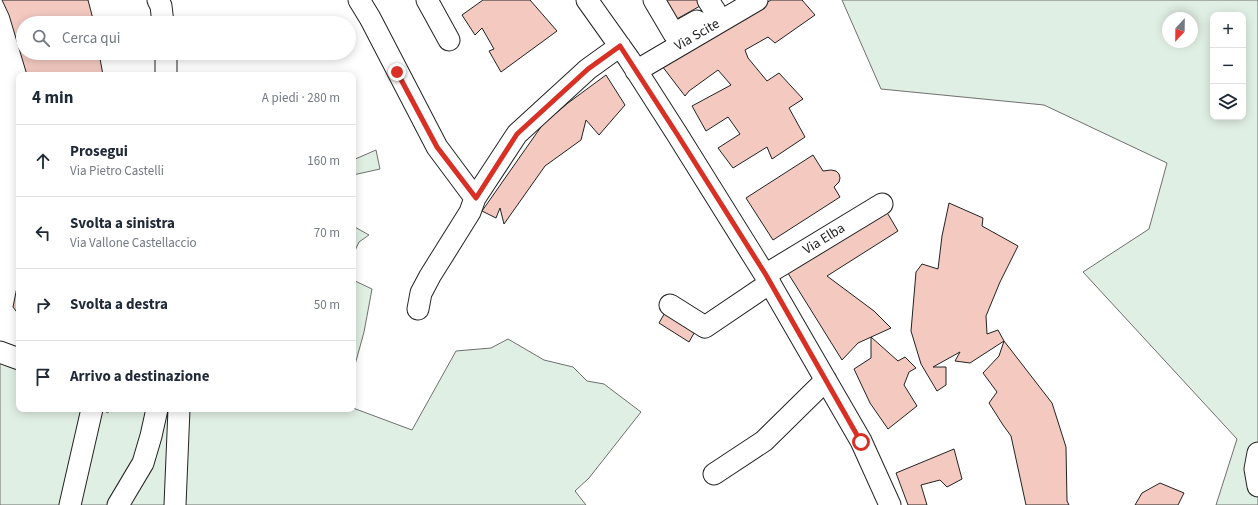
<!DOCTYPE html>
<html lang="it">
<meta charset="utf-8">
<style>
body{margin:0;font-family:"Source Sans 3",sans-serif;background:#f2f2f3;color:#1f2937}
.controls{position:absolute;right:12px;top:12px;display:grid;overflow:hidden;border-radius:8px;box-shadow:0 2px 10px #0003}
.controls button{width:36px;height:36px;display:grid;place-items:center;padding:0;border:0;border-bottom:1px solid #e0e1e3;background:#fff;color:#1f2937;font:20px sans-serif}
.compass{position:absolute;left:1162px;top:12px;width:36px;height:36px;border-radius:50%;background:#fff;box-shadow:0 2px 10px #0003;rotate:202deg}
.stop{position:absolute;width:12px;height:12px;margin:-9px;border:3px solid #d93025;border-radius:50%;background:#fff}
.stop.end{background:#d93025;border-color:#fff;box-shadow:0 1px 4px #0008}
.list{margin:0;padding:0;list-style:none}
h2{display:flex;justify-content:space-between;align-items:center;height:52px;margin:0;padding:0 16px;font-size:17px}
h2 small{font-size:13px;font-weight:400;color:#747a83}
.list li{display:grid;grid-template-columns:26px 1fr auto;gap:12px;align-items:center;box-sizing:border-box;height:72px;padding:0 16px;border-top:1px solid #e0e1e3}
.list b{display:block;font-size:15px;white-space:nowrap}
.list p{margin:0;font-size:13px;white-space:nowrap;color:#747a83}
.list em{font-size:13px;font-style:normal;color:#747a83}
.icon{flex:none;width:22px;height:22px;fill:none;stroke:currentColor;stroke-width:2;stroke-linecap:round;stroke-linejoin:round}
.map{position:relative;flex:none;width:1258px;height:505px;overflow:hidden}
.search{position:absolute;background:#fff;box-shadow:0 2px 10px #0003;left:16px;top:16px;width:340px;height:44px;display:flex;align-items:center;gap:10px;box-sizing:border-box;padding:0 14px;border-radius:22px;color:#747a83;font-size:15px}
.panel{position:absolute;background:#fff;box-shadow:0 2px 10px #0003;left:16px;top:72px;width:340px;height:340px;border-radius:8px}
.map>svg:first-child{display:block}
</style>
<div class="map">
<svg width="1258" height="505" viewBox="0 0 1258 505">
<rect width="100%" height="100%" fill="#fff"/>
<path fill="#e0efe3" stroke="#6f6f6f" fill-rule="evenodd" d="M842 0H1258V505H1216L1237 439 1083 272 1149 229 1167 163 1044 105 881 89ZM1213 15H1243V117H1213ZM1168 18H1192V42H1168Z
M376 150 380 169 353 175V160Z
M353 226 369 235 359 242 353 255Z
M353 280 372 289 364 332 353 372Z
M508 339 544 360 573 367 587 381 604 384 641 412 589 478 575 491 586 505H0V361L19 369V409H101L108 413 110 409H353V408L412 430 456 351 491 348Z"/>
<path fill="#f3c9c0" stroke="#222" d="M2 0H88L94 23H23V53H99L103 75H27L9 15Z
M483 0H530L557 31 501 72 489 51 494 49 482 28 475 35 462 15Z
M665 0H708L709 1 675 20Z
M771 0H802L815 15 775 43 768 37 745 50 748 58 767 81 779 73 803 99 789 108 805 137 772 159 767 147 733 168 718 148 740 134 728 117 706 131 692 106 731 85 718 70 689 91 685 96 662 66Z
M606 75 625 105 599 135 586 120 581 140 545 166 504 224 500 208 496 218 482 211 543 124 568 103Z
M813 155 823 171 831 170 836 171 839 174 840 178 839 182 834 187 840 197 773 240 746 198Z
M949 203 983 218 982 226 1018 246 1000 282 986 316 987 334 998 330 1004 341 970 363 955 361 960 352 933 367H946V385L937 391 921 364 911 331 916 272 922 264 938 269 942 236Z
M882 204 898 231 827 276 874 311 891 328 858 343 842 360 786 270Z
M19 277V315L13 307Z
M667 309 697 328 689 342 659 323Z
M871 337 898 361 905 357 916 368 909 372 904 385 917 406 888 429 870 403 854 369 871 358Z
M1004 341 1052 403 1066 447 1067 501 1069 505H1026L1011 436 1003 425 989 403 997 392 983 373 999 356Z
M954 449 962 479 947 487 940 480 921 485 927 505H908L896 473Z
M1160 483 1184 493 1178 505H1135L1142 493Z"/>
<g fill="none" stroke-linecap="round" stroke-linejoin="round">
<g stroke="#222" stroke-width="23">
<path id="minor" d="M158 0 161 6 163 23
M359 0 370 18 437 147 475 198
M427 0 449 40
M587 0 629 59 677 134 765 275 861 441 890 505
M654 0 674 34 697 21
M708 0 715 11
M166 53V75
M636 71 757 0
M765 275 882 204
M670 305 705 327 770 283
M418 309 421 293 430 276 470 212 475 198 517 134 588 69 620 46
M0 352 19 359
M1258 453 1255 469 1258 486
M714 474 764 441 826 380
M70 505 92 409
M118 505 143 463 151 436 157 409
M175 505 179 409"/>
</g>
<use href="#minor" stroke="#fff" stroke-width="21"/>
</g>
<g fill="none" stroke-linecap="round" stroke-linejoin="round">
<path stroke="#d93025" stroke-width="5" d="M397 72 437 147 476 198 517 134 588 69 620 46 677 134 766 275 861 442"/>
</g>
<g text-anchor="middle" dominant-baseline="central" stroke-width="3" stroke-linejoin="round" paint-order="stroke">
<g font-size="14" fill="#222" stroke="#fff">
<text transform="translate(697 35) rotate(-30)">Via Scite</text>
<text transform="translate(824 239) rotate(-32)">Via Elba</text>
</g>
</g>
</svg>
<div class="controls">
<button>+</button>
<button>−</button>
<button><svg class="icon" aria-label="layers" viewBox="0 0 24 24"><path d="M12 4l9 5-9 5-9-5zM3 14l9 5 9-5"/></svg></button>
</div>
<svg class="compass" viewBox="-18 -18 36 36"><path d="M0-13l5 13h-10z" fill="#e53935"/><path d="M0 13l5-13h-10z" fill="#747a83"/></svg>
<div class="stop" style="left:861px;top:442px"></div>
<div class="stop end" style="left:397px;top:72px"></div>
<div class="search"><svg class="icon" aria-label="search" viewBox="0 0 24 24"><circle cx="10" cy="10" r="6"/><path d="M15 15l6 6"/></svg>Cerca qui</div>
<section class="panel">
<h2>4 min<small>A piedi · 280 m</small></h2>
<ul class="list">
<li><svg class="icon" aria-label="ahead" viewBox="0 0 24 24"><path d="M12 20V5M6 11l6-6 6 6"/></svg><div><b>Prosegui</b><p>Via Pietro Castelli</p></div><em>160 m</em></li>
<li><svg class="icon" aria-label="left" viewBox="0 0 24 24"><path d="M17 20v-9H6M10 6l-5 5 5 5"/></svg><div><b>Svolta a sinistra</b><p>Via Vallone Castellaccio</p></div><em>70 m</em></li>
<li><svg class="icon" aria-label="right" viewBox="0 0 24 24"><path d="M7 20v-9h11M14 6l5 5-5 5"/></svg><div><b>Svolta a destra</b></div><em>50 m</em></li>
<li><svg class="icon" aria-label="arrive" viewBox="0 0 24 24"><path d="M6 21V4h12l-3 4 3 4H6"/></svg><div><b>Arrivo a destinazione</b></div></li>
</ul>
</section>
</div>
